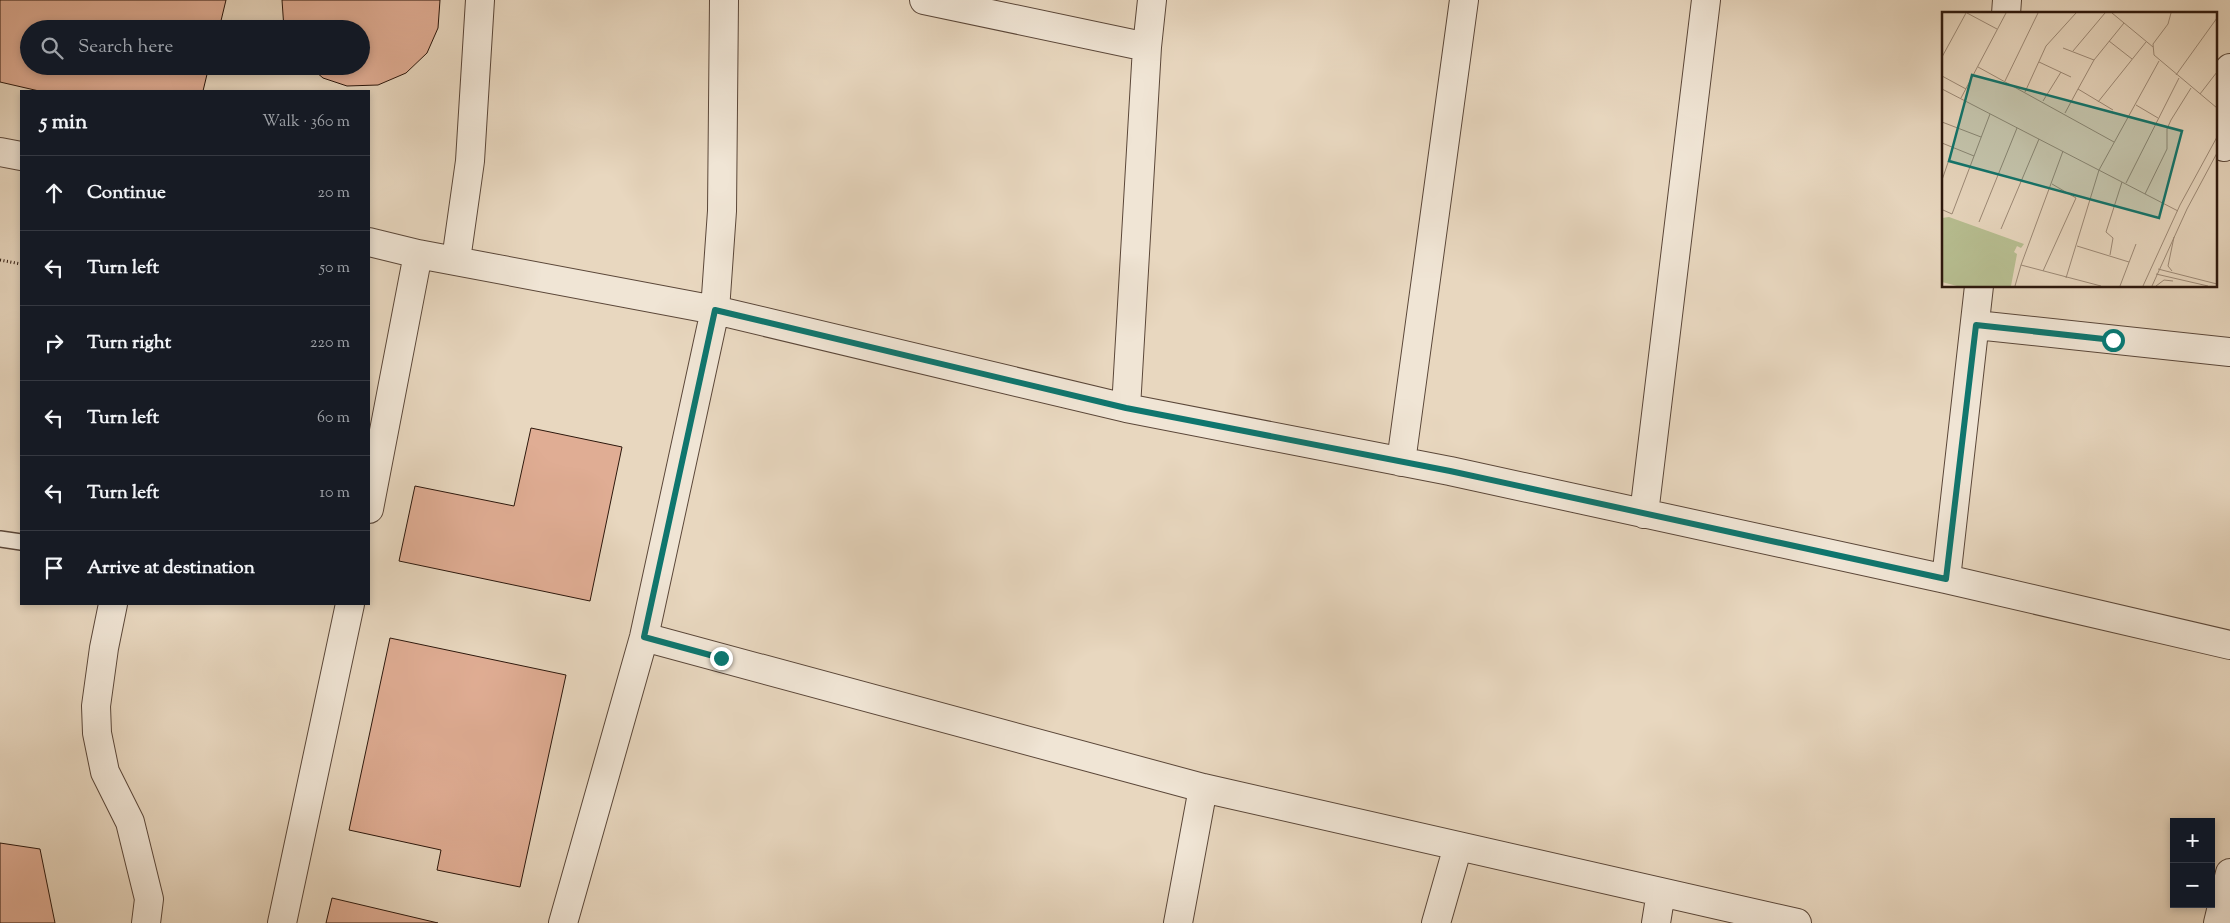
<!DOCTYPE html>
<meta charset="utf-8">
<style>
body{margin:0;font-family:"Sorts Mill Goudy",serif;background:#242831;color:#f1f3f6}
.controls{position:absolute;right:15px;bottom:15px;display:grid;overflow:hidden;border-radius:0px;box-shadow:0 2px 8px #0003}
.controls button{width:45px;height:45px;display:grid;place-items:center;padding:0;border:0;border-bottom:1px solid #363941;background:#171b24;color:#f1f3f6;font:25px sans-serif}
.stop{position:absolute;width:15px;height:15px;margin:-11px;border:4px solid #0f766e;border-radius:50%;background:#fff}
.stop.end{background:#0f766e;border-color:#fff;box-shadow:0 1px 5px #0008}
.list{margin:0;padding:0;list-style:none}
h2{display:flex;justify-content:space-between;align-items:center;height:65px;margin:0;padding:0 20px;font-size:21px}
h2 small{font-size:16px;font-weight:400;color:#9ea1a6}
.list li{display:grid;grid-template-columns:32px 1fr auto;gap:15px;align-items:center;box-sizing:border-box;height:75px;padding:0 20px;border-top:1px solid #363941}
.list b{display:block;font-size:19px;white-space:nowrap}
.list em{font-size:16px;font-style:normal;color:#9ea1a6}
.icon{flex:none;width:28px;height:28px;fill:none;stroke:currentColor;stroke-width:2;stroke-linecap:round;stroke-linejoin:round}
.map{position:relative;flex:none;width:2230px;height:923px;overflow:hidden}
.search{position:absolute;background:#171b24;box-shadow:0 2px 8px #0003;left:20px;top:20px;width:350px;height:55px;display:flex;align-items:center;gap:12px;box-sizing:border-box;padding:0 18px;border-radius:28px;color:#9ea1a6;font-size:19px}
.panel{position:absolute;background:#171b24;box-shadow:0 2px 8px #0003;left:20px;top:90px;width:350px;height:515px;border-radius:0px}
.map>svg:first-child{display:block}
</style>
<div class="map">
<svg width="2230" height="923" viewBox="0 0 2230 923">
<rect width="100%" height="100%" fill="#e8d7bf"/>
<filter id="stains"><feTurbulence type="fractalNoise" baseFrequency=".004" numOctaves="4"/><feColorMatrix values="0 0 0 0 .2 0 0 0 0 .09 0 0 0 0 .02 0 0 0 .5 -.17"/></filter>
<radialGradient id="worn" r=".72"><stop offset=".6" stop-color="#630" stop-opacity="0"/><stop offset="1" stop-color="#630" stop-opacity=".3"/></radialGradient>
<path fill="#e0ad94" stroke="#2c170c" d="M0 0H226L219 29H29V66H209L203 91H39L0 82Z
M282 0H440L438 28 427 53 406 73 378 85 347 86 323 78 309 66H361V29H284Z
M531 428 622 447 590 601 399 561 415 486 514 506Z
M390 638 566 675 520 887 437 870 441 850 349 830Z
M0 843 40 849 55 923H0Z
M332 898 438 923H326Z"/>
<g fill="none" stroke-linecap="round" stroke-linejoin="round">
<g stroke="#5b4739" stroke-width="18">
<path id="service" d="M0 539 21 542"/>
</g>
<g stroke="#5b4739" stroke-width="30">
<path id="minor" d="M924 0 1147 47
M2006 14 2007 0
M2224 147 2230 68
M0 152 21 156
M369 242 418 254 715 310 1126 408 1450 471 1946 579 2230 645
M456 260 470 161 480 0
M1976 325 2230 352
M1126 408 1147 47 1152 0
M1401 462 1464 0
M369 509 418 254
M1644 514 1706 0
M1946 579 1979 286
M113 604 104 648 96 706 97 733 105 772 130 822 149 899 146 923
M644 637 1203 788 1797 923
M282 923 350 604
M563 923 644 637 715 310 722 211 724 0
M1178 923 1203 788
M1436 923 1458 846
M1656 923 1661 892
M2218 923 2230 873"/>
</g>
<path stroke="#2c170c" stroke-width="3" stroke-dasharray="1 2.5" stroke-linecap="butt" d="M0 260 21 264"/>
<use href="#service" stroke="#f0e5d5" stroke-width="15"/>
<use href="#minor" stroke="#f0e5d5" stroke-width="28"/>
</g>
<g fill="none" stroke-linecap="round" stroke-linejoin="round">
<path stroke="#0f766e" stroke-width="6" d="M721 658 644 637 715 310 1126 408 1450 471 1946 579 1976 325 2113 340"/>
</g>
<g transform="translate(1942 12)">
<rect width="275" height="275" fill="#e8d7bf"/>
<path d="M7 205 82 232 79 236 75 234 72 240 75 242 69 274H15L0 270V206Z" fill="#b7be91"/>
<path fill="none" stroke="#9d8a77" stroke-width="1" d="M25 1 55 17M170 1 211 35M229 1 226 12 211 32 212 43 275 96M167 29 190 47M121 36 152 48 182 11M131 39 163 1M0 45 24 1M97 50 129 65M36 55 172 130M234 63 275 6M0 64 24 77M63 69 96 1M0 77 236 199M136 77 152 48M83 80 104 34 134 1M258 82 275 60M19 86 64 1M101 89 119 60M156 90 204 30M194 93 216 106M123 101 136 77 171 98M0 110 39 125M0 131 32 144M0 168 11 136M184 171 237 66M203 182 225 137V117L229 108 249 76M1 198 10 202 48 102M37 210 75 116M59 217 97 127M135 234 187 250M168 243 171 226 164 220 180 170M79 253 121 139M216 257 275 272M101 259 134 186 110 172M230 259 226 254 232 225M214 262 266 274M124 266 157 158 217 49M73 274 79 253 159 274M178 274 194 232M201 274 238 193 275 125M210 274 245 197 275 141M214 274 222 268 231 269"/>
<path fill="#0f766e" fill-opacity="0.15" stroke="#0f766e" stroke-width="2.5" d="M30 63 240 119 217 206 7 149Z"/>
<rect width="275" height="275" fill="none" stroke="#2c170c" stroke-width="2.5"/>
</g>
<rect width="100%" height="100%" filter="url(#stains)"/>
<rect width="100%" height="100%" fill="url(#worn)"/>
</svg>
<div class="controls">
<button>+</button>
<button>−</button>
</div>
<div class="stop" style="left:2113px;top:340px"></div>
<div class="stop end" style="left:721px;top:658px"></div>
<div class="search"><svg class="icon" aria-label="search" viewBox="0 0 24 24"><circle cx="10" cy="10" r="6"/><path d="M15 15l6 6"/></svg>Search here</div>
<section class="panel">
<h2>5 min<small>Walk · 360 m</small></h2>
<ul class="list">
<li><svg class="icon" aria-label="ahead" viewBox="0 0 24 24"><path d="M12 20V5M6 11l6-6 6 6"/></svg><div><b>Continue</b></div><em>20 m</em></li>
<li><svg class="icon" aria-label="left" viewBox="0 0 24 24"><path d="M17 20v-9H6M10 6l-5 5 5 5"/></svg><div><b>Turn left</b></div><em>50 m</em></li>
<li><svg class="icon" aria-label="right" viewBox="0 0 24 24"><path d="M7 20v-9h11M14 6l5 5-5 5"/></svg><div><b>Turn right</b></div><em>220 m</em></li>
<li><svg class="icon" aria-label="left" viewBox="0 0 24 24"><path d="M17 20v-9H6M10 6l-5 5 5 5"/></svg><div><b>Turn left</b></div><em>60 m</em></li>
<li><svg class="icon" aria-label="left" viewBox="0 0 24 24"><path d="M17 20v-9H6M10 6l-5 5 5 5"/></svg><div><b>Turn left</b></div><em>10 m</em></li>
<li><svg class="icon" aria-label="arrive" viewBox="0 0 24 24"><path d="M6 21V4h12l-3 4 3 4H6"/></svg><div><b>Arrive at destination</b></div></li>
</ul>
</section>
</div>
